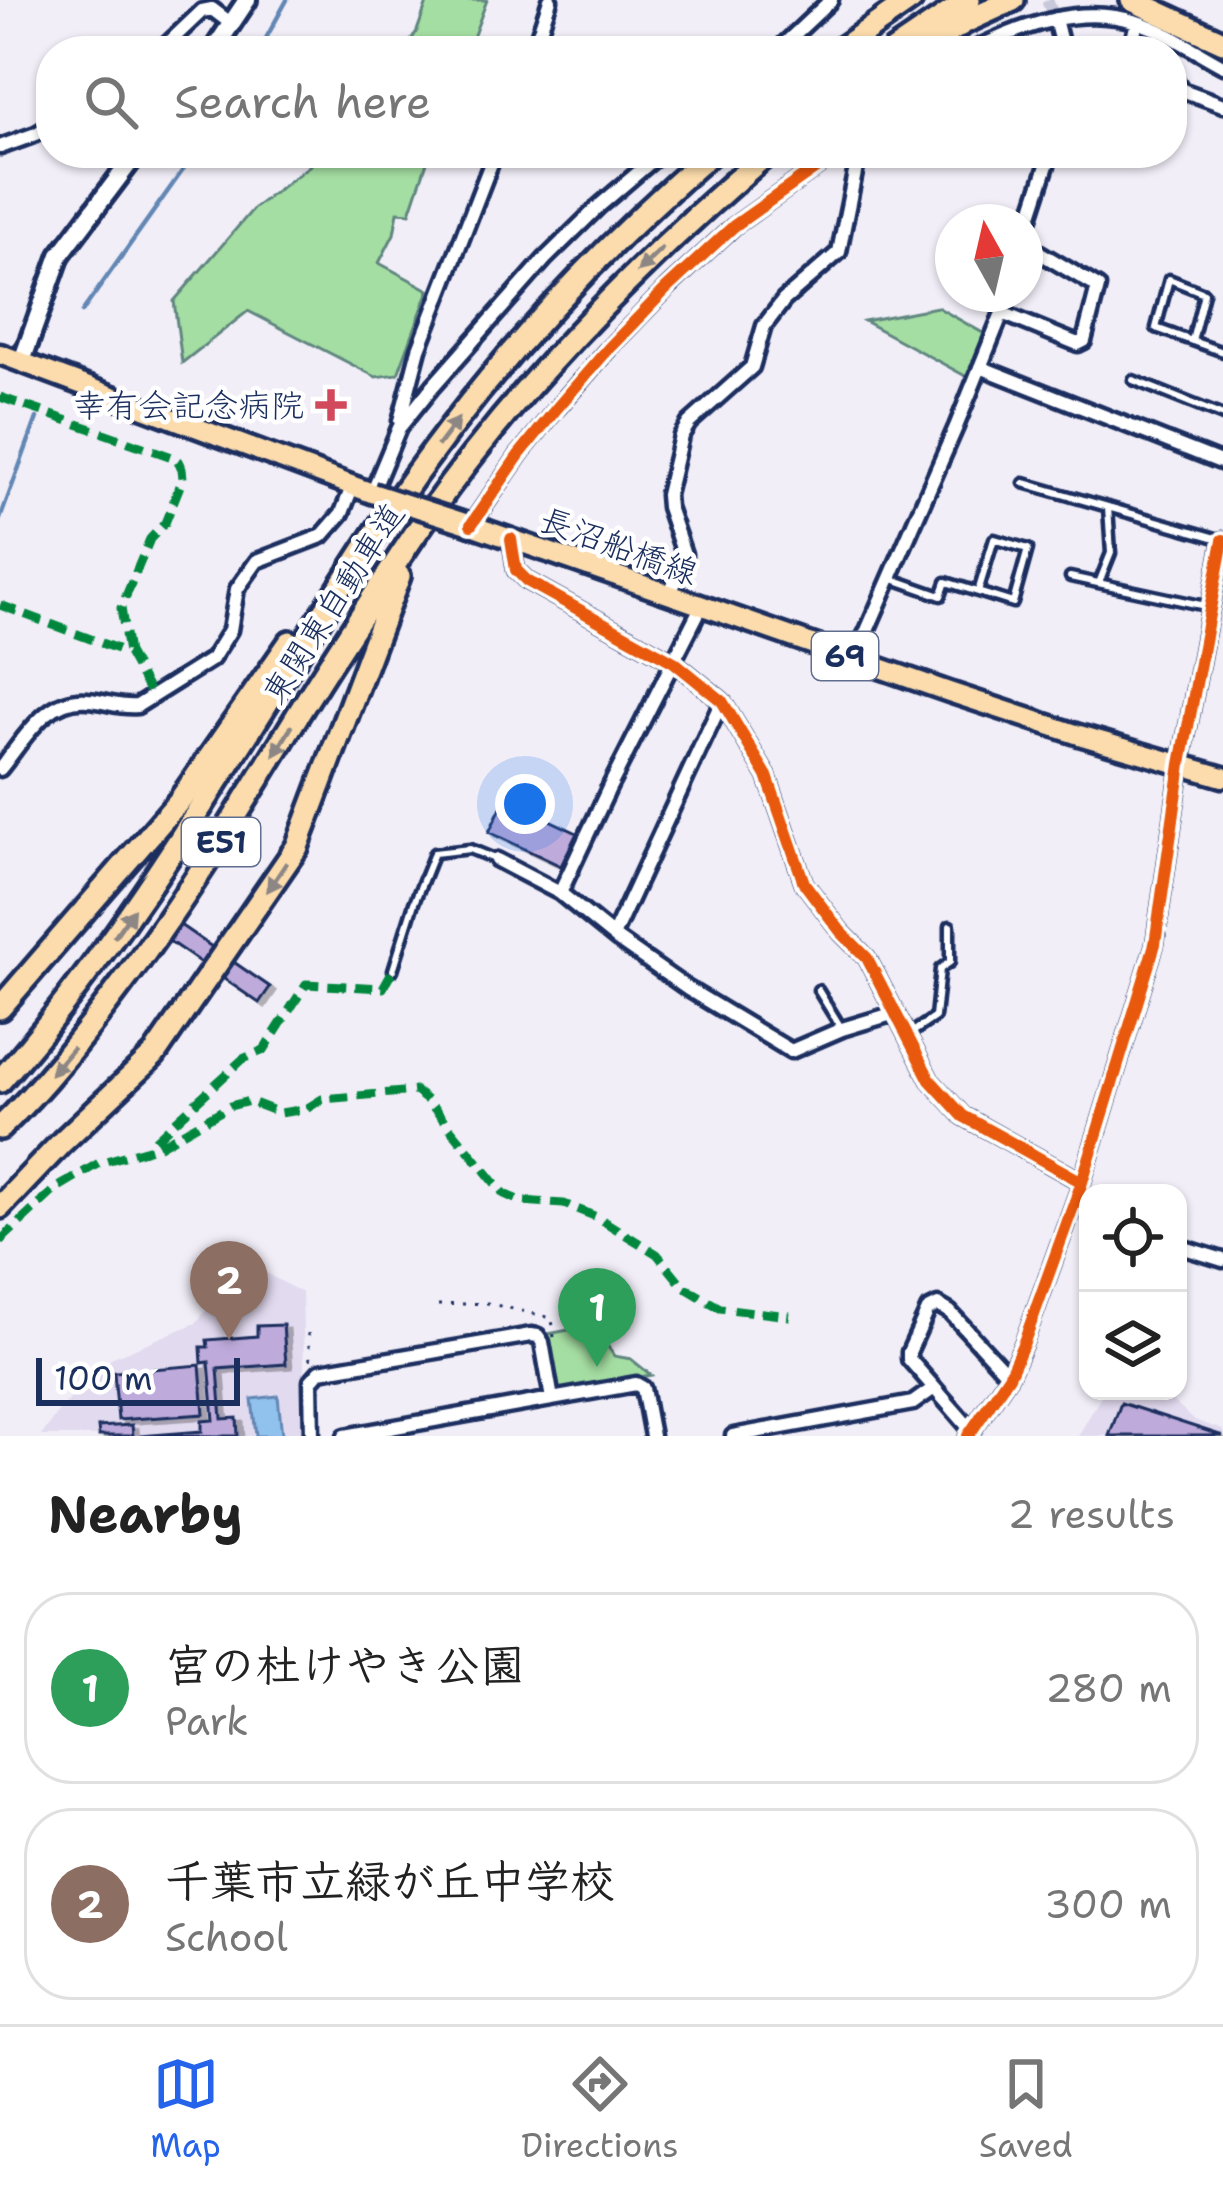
<!DOCTYPE html>
<meta charset="utf-8">
<style>
body{margin:0;font-family:"Shantell Sans","Klee One",sans-serif;background:#f6f6f6;color:#222}
.controls{position:absolute;right:36px;bottom:36px;display:grid;overflow:hidden;border-radius:24px;box-shadow:0 3px 9px #0004}
.controls button{width:108px;height:108px;display:grid;place-items:center;padding:0;border:0;border-bottom:3px solid #e0e0e0;background:#fff;color:#222;font:60px sans-serif}
.compass{position:absolute;left:935px;top:204px;width:108px;height:108px;border-radius:50%;background:#fff;box-shadow:0 3px 9px #0004;rotate:352deg}
.scale{position:absolute;left:36px;bottom:30px;width:204px;box-sizing:border-box;padding-left:12px;border:6px solid #1b2f5e;border-top:0;font-size:33px;line-height:42px;white-space:nowrap;color:#1b2f5e;-webkit-text-stroke:9px #fff;paint-order:stroke}
.you{position:absolute;left:525px;top:804px;width:42px;height:42px;margin:-30px;border:9px solid #fff;border-radius:50%;background:#1a73e8;box-shadow:0 0 0 18px #1a73e833}
.badge{display:grid;place-items:center;width:78px;height:78px;border-radius:50%;background:#2563eb;color:#fff;font-size:39px;font-weight:700}
.pin{position:absolute;translate:-50% -99px;filter:drop-shadow(0 3px 6px #0008)}
.pin::after{content:'';position:absolute;top:63px;width:42px;height:36px;background:inherit;clip-path:polygon(0 0,100% 0,50% 100%)}
.list{margin:0;padding:0;list-style:none}
h2{display:flex;justify-content:space-between;align-items:center;height:156px;margin:0;padding:0 48px;font-size:51px}
h2 small{font-size:39px;font-weight:400;color:#767676}
.list li{display:grid;grid-template-columns:78px 1fr auto;gap:36px;align-items:center;box-sizing:border-box;height:192px;margin:0 24px 24px;padding:0 24px;border:3px solid #e0e0e0;border-radius:48px}
.list b{display:block;font-size:45px;white-space:nowrap}
.list p{margin:0;font-size:39px;white-space:nowrap;color:#767676}
.list em{font-size:39px;font-style:normal;color:#767676}
.icon{flex:none;width:66px;height:66px;fill:none;stroke:currentColor;stroke-width:2;stroke-linecap:round;stroke-linejoin:round}
.map{position:relative;flex:none;width:1223px;height:1436px;overflow:hidden}
.search{position:absolute;background:#fff;box-shadow:0 3px 9px #0004;left:36px;right:36px;top:36px;height:132px;display:flex;align-items:center;gap:30px;box-sizing:border-box;padding:0 42px;border-radius:48px;color:#767676;font-size:45px}
.sheet{height:588px;background:#fff}
nav{display:flex;justify-content:space-around;align-items:center;box-sizing:border-box;height:168px;border-top:3px solid #e0e0e0;background:#fff;font-size:33px;color:#767676}
nav a{display:grid;justify-items:center;gap:6px}
nav .on{color:#2563eb}
.map>svg:first-child{display:block}
</style>
<div class="map">
<svg width="1223" height="1436" viewBox="0 0 1223 1436">
<defs>
<filter id="shadow"><feDropShadow dx="6" dy="4" stdDeviation="0" flood-color="#0004"/></filter>
</defs>
<rect width="100%" height="100%" fill="#f2eef8"/>
<filter id="ink" filterUnits="userSpaceOnUse"><feTurbulence type="fractalNoise" baseFrequency=".00833" numOctaves="2"/><feDisplacementMap in="SourceGraphic" scale="24" xChannelSelector="R" yChannelSelector="G"/><feConvolveMatrix kernelMatrix="1 2 1 2 8 2 1 2 1" color-interpolation-filters="sRGB"/></filter>
<g filter="url(#ink)">
<path fill="#e2daef" d="M255 1267 302 1293 306 1436H41L61 1408 113 1357 196 1323 234 1274Z
M1104 1391H1161L1194 1420 1223 1430V1436H1078Z"/>
<path fill="#a5dea2" stroke="#608680" stroke-width="3" d="M428 0H487L468 51H404L417 31Z
M326 153H430L410 213 398 212 394 234 379 263 429 290 398 374 376 377 248 311 182 363 174 301 254 208Z
M937 307 988 336 969 378 864 321Z
M584 1327 598 1331 614 1356 631 1359 651 1375 562 1391 556 1388 548 1334Z"/>
<path fill="#91c2ed" stroke="#6287b4" stroke-width="3" d="M278 1396 282 1436H256L252 1399Z"/>
<g fill="none" stroke-linecap="round" stroke-linejoin="round">
<path stroke="#6287b4" stroke-width="4.5" d="M259 51 287 0
M82 312 195 153
M0 519 37 418"/>
</g>
<path fill="#beabdb" stroke="#1b2f5e" stroke-width="3" filter="url(#shadow)" d="M505 799 577 833 561 866 489 832Z
M180 925 270 987 259 1003 169 941Z
M283 1325 286 1364 218 1369 222 1419 237 1418 238 1436H140L202 1431V1421L214 1420 209 1362 202 1363 201 1347H208L207 1340 257 1336V1326Z
M200 1365 204 1414 118 1420 114 1372Z
M1121 1403 1223 1436H1109Z
M132 1425 133 1436H99L98 1427Z"/>
<g fill="none" stroke-linecap="round" stroke-linejoin="round">
<path stroke="#c7c8d9" stroke-width="12" stroke-dasharray="12 6" stroke-linecap="butt" d="M1047 0 1055 19"/>
<g stroke="#1b2f5e" stroke-width="15">
<path id="lane" d="M1192 341 1204 293 1169 279 1156 328 1223 352
M1133 380 1223 416
M1024 483 1223 540
M1070 577 1210 607
M893 579 941 596 946 582 1013 603 1028 549 994 539 978 592
M1099 583 1111 553 1108 507
M393 970 414 903 434 853 470 849 497 860
M818 990 840 1026
M907 1036 935 1017 940 969 950 962V926"/>
</g>
<g stroke="#1b2f5e" stroke-width="21">
<path id="street" d="M1055 19 1063 51
M1137 22 1132 43 1149 51
M160 51 202 11 212 9 233 25
M533 51 550 0
M777 51 831 0
M971 51C1023 25 1079 4 1137 22 1168 32 1195 51 1223 66
M1172 75 1182 90 1223 105
M0 147 36 134 51 125
M1025 233 1051 153
M1002 313 1078 344 1084 341 1098 287 1025 244
M980 367 1223 463
M400 421 419 349 495 153
M372 493 399 428 433 386 545 259 599 206 661 153
M471 525 519 455 557 408 609 348 666 289 734 226 837 153
M511 539 516 570 527 581 674 662 722 701 767 776 804 883 841 932 867 958 930 1080 963 1116 1082 1182
M666 595 684 571V554L668 507 667 495 681 436 689 423 752 367 764 326 784 300 839 252 859 153
M851 659 866 633 956 427 1002 313 1005 294
M0 769C24 740 46 696 88 700 105 701 120 708 137 706L212 659 230 630 237 589 257 561 322 536 342 513 352 487
M497 860 560 893 618 940 688 989 791 1051 842 1029 895 1013
M560 893 609 788 701 607
M613 936 722 701
M1178 1246 1223 1260
M972 1431 909 1359V1352L928 1310 938 1305 950 1312 1009 1376
M312 1436 311 1381 320 1371 531 1335 538 1336 542 1342 552 1399
M345 1436 636 1384 643 1388 652 1436
M733 1436 913 1403 934 1388
M968 1436 1009 1376 1024 1342 1082 1182 1155 944 1181 764 1223 540"/>
</g>
<g stroke="#1b2f5e" stroke-width="26">
<path id="secondary" d="M213 51 247 0
M22 361 60 255 137 153"/>
</g>
<g stroke="#1b2f5e" stroke-width="27">
<path id="primary" d="M0 354 372 493
M471 525 949 692 1079 735 1223 777"/>
</g>
<g stroke="#1b2f5e" stroke-width="30">
<path id="highway" d="M1132 0 1223 42
M838 51 911 0
M894 51 969 0
M919 51 965 22 1013 0
M0 1008 180 800 290 642
M0 1081C149 912 255 713 380 526 472 388 585 262 711 153
M0 1128C44 1086 81 1038 118 989 186 900 243 804 302 708 337 651 374 596 411 540 509 394 634 267 768 153
M0 1207 62 1142 154 1055 297 847 399 576"/>
</g>
<path stroke="#1b2f5e" stroke-width="3" stroke-dasharray="3 9" stroke-linecap="butt" d="M438 1305 487 1303 552 1318 554 1338
M308 1333 310 1361"/>
<use href="#lane" stroke="#fff" stroke-width="6"/>
<use href="#street" stroke="#fff" stroke-width="12"/>
<use href="#secondary" stroke="#fff" stroke-width="16"/>
<use href="#primary" stroke="#fcdcac" stroke-width="18"/>
<use href="#highway" stroke="#fcdcac" stroke-width="21"/>
<g stroke="#1b2f5e" stroke-width="27" stroke-linecap="butt">
<path id="primary-bridge" d="M372 493 471 525"/>
</g>
<use href="#primary-bridge" stroke="#fcdcac" stroke-width="18"/>
<path stroke="#00873e" stroke-width="9" stroke-dasharray="18 9" stroke-linecap="butt" d="M678 51 684 42
M0 397 172 457 178 461 182 469 183 478 165 523 150 539 121 608 128 653
M0 605 128 653 153 698
M155 1140 243 1059 264 1050 306 984 383 988 393 970
M0 1241 57 1188 99 1163 159 1146 230 1106 249 1101 280 1113 306 1109 322 1099 415 1091 429 1102 504 1194 520 1201 564 1204 597 1217 657 1254 684 1287 720 1308 790 1316"/>
<g stroke="#fff" stroke-width="20">
<path id="cycleway" d="M471 525 519 455 557 408 609 348 666 289 734 226 837 153
M511 539 516 570 527 581 674 662 722 701 767 776 804 883 841 932 867 958 930 1080 963 1116 1082 1182
M968 1436 1009 1376 1024 1342 1082 1182 1155 944 1181 764 1223 540"/>
</g>
<use href="#cycleway" stroke="#e8590c" stroke-width="12"/>
</g>
<defs><path id="oneway-solid" d="M-6-.8H1V-3.2L6.5 0L1 3.2V.8H-6Z" transform="scale(3)"/></defs>
<g fill="#8c8685">
<use href="#oneway-solid" transform="translate(650 260) rotate(136)"/>
<use href="#oneway-solid" transform="translate(448 432) rotate(-53)"/>
<use href="#oneway-solid" transform="translate(283 741) rotate(121)"/>
<use href="#oneway-solid" transform="translate(277 877) rotate(124)"/>
<use href="#oneway-solid" transform="translate(124 923) rotate(-55)"/>
<use href="#oneway-solid" transform="translate(62 1061) rotate(130)"/>
</g>
</g>
<path fill="#d1495b" stroke="#fff" stroke-width="4.5" d="M325 387h12v12h12v12h-12v12h-12v-12h-12v-12h12z"/>
<g text-anchor="middle" dominant-baseline="central" stroke-width="9" stroke-linejoin="round" paint-order="stroke">
<g fill="#fff" stroke="#5f6d8e" stroke-width="3">
<rect x="812" y="632" width="66" height="48" rx="9"/>
<rect x="182" y="818" width="78" height="48" rx="9"/>
</g>
<g font-size="30" font-weight="bold" fill="#1b2f5e">
<text x="845" y="656">69</text>
<text x="221" y="842">E51</text>
</g>
<g font-size="33" fill="#1b2f5e" stroke="#fff" text-anchor="end">
<text x="304" y="405">幸有会記念病院</text>
</g>
<g font-size="33" fill="#1b2f5e" stroke="#fff">
<text transform="translate(619 546) rotate(20)">長沼船橋線</text>
<text transform="translate(333 603) rotate(-57)">東関東自動車道</text>
</g>
</g>
</svg>
<div class="controls">
<button><svg class="icon" aria-label="locate" viewBox="0 0 24 24"><circle cx="12" cy="12" r="6"/><path d="M12 2v4M12 18v4M2 12h4M18 12h4"/></svg></button>
<button><svg class="icon" aria-label="layers" viewBox="0 0 24 24"><path d="M12 4l9 5-9 5-9-5zM3 14l9 5 9-5"/></svg></button>
</div>
<svg class="compass" viewBox="-18 -18 36 36"><path d="M0-13l5 13h-10z" fill="#e53935"/><path d="M0 13l5-13h-10z" fill="#767676"/></svg>
<div class="scale">100 m</div>
<div class="you"></div>
<div class="pin badge" style="left:597px;top:1367px;background:#2e9e5b">1</div>
<div class="pin badge" style="left:229px;top:1340px;background:#8d6e63">2</div>
<div class="search"><svg class="icon" aria-label="search" viewBox="0 0 24 24"><circle cx="10" cy="10" r="6"/><path d="M15 15l6 6"/></svg>Search here</div>
</div>
<section class="sheet">
<h2>Nearby<small>2 results</small></h2>
<ul class="list">
<li><span class="badge" style="background:#2e9e5b">1</span><div><b>宮の杜けやき公園</b><p>Park</p></div><em>280 m</em></li>
<li><span class="badge" style="background:#8d6e63">2</span><div><b>千葉市立緑が丘中学校</b><p>School</p></div><em>300 m</em></li>
</ul>
</section>
<nav>
<a class="on"><svg class="icon" aria-label="map" viewBox="0 0 24 24"><path d="M3 6l6-2 6 2 6-2v14l-6 2-6-2-6 2zM9 4v14M15 6v14"/></svg>Map</a>
<a><svg class="icon" aria-label="directions" viewBox="0 0 24 24"><path d="M12 3l9 9-9 9-9-9zM9 14v-3h6M13 9l2 2-2 2"/></svg>Directions</a>
<a><svg class="icon" aria-label="saved" viewBox="0 0 24 24"><path d="M7 4h10v16l-5-4-5 4z"/></svg>Saved</a>
</nav>
